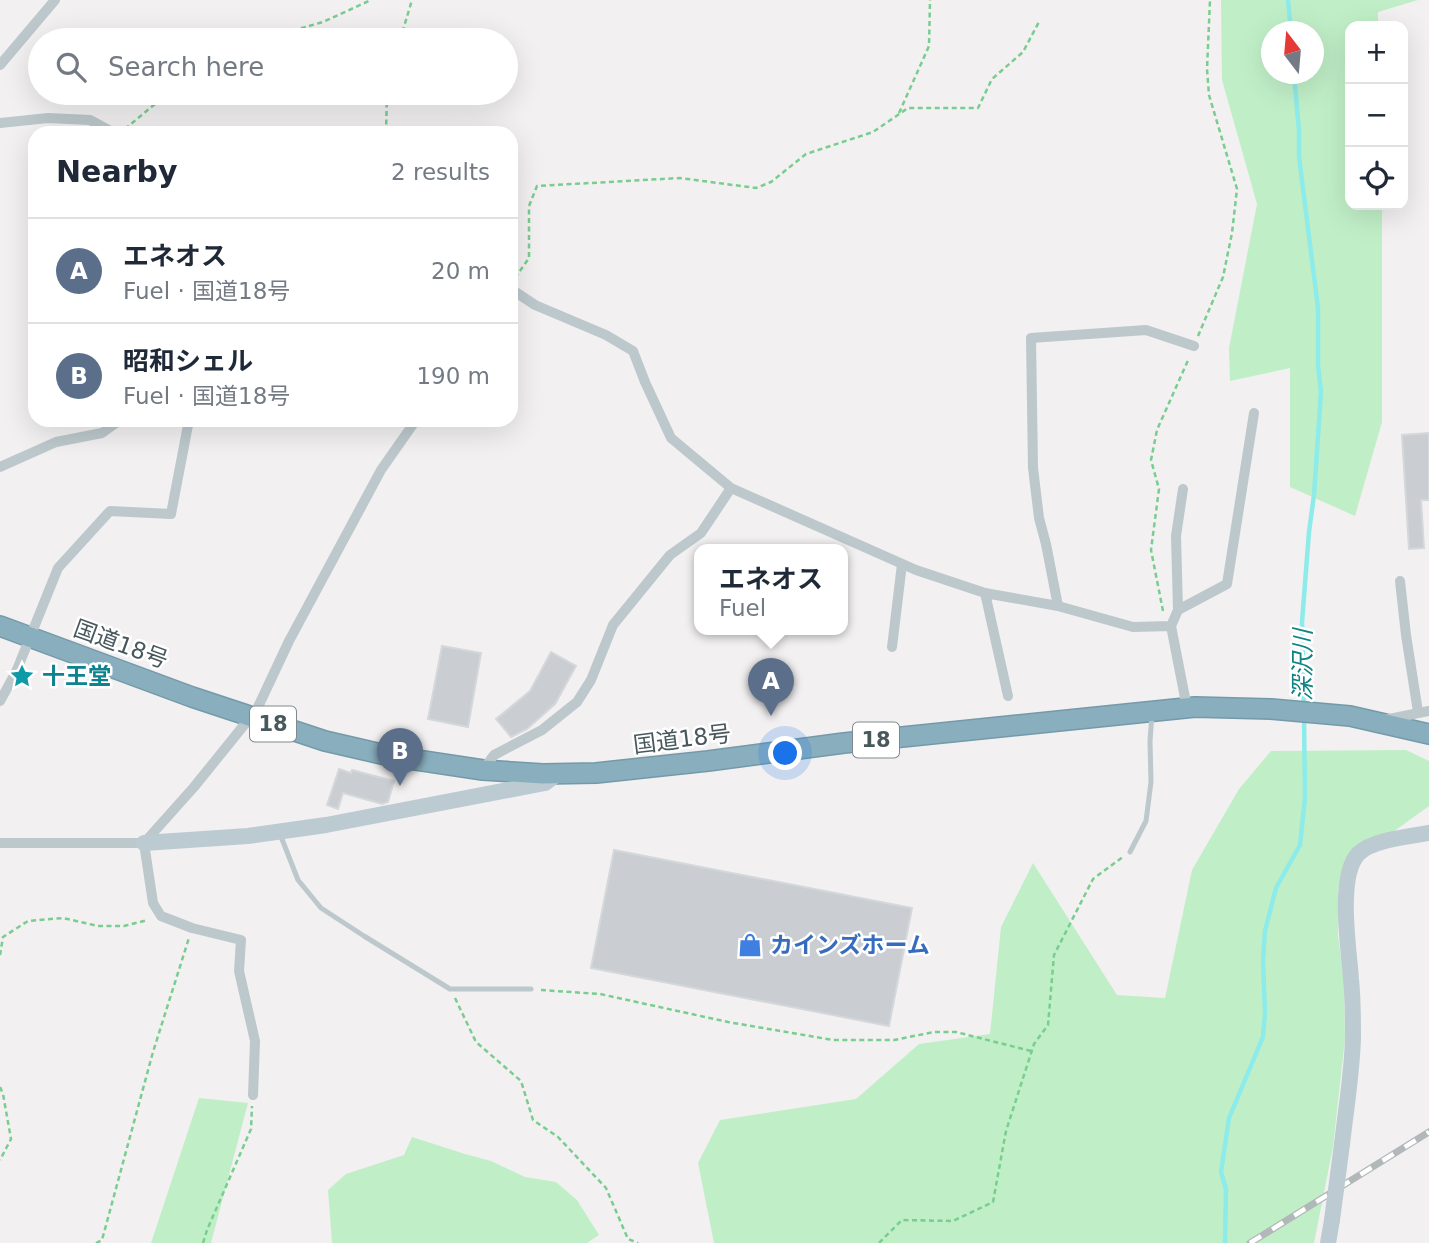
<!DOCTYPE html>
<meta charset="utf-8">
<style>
body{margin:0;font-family:"DejaVu Sans","Noto Sans JP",sans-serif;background:#f6f6f7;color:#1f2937}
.controls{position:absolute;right:21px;top:21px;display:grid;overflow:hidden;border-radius:14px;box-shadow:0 7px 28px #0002}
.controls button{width:63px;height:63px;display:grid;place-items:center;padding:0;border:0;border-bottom:2px solid #e0e1e3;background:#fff;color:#1f2937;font:35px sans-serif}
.compass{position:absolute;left:1261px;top:21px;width:63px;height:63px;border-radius:50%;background:#fff;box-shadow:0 7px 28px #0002;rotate:344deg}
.you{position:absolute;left:786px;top:754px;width:24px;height:24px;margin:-18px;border:5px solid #fff;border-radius:50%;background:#1a73e8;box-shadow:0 0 0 10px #1a73e833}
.badge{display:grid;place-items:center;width:46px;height:46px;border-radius:50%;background:#ea580c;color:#fff;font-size:23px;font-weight:700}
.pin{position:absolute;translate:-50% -58px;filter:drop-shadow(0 2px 4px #0008)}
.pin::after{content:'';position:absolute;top:37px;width:24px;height:21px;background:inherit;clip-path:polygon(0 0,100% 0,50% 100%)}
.popup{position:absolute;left:694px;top:544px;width:154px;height:91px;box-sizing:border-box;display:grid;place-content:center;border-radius:14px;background:#fff;filter:drop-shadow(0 2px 5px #0005);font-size:23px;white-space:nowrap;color:#747a83}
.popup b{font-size:26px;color:#1f2937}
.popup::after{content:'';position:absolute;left:50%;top:100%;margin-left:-14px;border:14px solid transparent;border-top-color:#fff}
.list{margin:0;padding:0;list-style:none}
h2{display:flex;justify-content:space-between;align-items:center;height:91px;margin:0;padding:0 28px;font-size:30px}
h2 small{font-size:23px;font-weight:400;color:#747a83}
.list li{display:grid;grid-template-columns:46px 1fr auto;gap:21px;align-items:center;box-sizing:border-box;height:105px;padding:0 28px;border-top:2px solid #e0e1e3}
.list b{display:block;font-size:26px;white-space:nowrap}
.list p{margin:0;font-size:23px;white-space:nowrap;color:#747a83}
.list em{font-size:23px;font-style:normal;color:#747a83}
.icon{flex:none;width:38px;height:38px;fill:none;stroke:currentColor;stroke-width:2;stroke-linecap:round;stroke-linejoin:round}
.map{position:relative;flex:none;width:1429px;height:1243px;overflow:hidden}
.search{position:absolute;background:#fff;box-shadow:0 7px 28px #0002;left:28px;top:28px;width:490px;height:77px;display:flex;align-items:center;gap:18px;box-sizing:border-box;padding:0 24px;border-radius:38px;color:#747a83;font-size:26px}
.panel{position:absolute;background:#fff;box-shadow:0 7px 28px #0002;left:28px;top:126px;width:490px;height:301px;border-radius:21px}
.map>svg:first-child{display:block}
</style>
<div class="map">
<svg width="1429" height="1243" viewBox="0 0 1429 1243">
<rect width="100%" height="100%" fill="#f2f0f1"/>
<path fill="#c0efc7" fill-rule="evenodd" d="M1221 0H1418L1378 12V26H1350V205H1382V422L1355 516 1290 487V368L1230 381 1229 348 1257 204 1222 80ZM1272 32H1314V74H1272Z
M1406 750 1429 761V806L1393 832 1360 843 1351 851 1344 868 1338 889V935L1344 982 1345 1039 1333 1147 1314 1243H714L698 1163 720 1120 856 1099 919 1044 990 1034 1001 927 1033 863 1117 995 1165 998 1192 870 1239 789 1271 751Z
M199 1098 248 1103 211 1243H151Z
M412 1137 465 1154 491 1161 525 1177 556 1182 577 1200 599 1235 587 1243H332L328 1190 346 1174 404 1155Z"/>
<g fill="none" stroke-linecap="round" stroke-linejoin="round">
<path stroke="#8debe9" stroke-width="4.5" d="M1288 0 1291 32
M1294 74 1299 131V157L1318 308V365L1321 392 1314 495 1309 532 1302 622 1304 705
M1225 1243 1226 1189 1221 1172 1229 1118 1263 1037 1265 1014 1263 960 1265 931 1276 888 1300 845 1305 797 1304 717"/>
</g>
<path fill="#caced2" stroke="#d4d8db" stroke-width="2" d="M1429 433V500H1421L1424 548 1409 549 1402 435Z
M442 646 481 653 468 727 428 719Z
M551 652 576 666 555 704 527 729 511 737 496 719 530 691Z
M339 769 351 773 352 770 394 781 388 802 382 804 343 793 338 809 327 805Z
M614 850 912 908 889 1026 591 968Z"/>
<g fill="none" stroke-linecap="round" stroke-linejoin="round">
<g stroke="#749aaa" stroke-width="22">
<path id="highway" d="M0 626 192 697 325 741 390 756 483 770 543 774 596 773 708 761 844 743 1195 707 1271 709 1350 716 1429 734"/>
</g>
<path stroke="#78cd8f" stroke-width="2.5" stroke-dasharray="5 3.5" stroke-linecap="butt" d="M260 40 323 22 371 0
M400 40 412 0
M899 113 929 46 930 0
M125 129 168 93
M386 133 387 93
M515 278 529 258V206L537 186 680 178 756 188 771 182 806 154 873 132 908 108H978L992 79 1023 52 1040 20
M1198 336 1223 277 1232 233 1237 189 1209 95 1207 69 1210 0
M1163 611 1151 550 1159 489 1151 460 1157 430 1189 358
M0 955 3 937 28 921 63 918 98 926H124L148 920
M541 990 600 994 728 1022 833 1040H894L934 1032H956L1031 1051
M455 998 476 1042 521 1081 533 1120 558 1137 606 1188 628 1239 638 1243
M0 1087 3 1094 11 1139 0 1160
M96 1243 102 1240 153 1052 189 938
M203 1243 207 1230 251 1129 252 1106
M879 1243 902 1220 953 1221 993 1202 1006 1131 1034 1044 1048 1025 1054 955 1093 879 1124 856"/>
<path stroke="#bcc8cc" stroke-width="5" d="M280 834 298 880 321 908 364 936 450 989H531
M1130 852 1146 821 1151 782 1150 741 1152 714"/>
<path stroke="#bcc8cc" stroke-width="10" d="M0 65 55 0
M0 123 48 118 90 120 114 133
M511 289 535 305 606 335 633 351 645 382 671 438 731 488 916 570 985 593 1058 606 1133 627 1171 626
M0 467 56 442 102 433 120 420
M1183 489 1176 536 1178 610 1171 626 1187 708
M1400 581 1406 635 1418 712
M985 593 1008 696
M1058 606 1046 544 1039 518 1033 468 1031 338 1146 330 1194 346
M1178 610 1227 584 1254 413
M892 647 902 564
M0 701 16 672 58 568 110 511 171 514 189 420
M1384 720 1429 711
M483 770 494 755 542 730 577 702 591 680 613 625 670 555 701 533 731 488
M0 843H144L194 787 257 709 289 641 381 470 416 420
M144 843 153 903 161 916 192 928 241 940 239 971 255 1041 253 1095"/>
<path stroke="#bccbd1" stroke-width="16" d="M144 843 248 836 326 825 545 783 557 774
M1342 1144C1346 1109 1352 1073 1353 1038 1353 1018 1353 998 1351 979 1349 949 1337 877 1358 854 1371 840 1411 836 1429 833
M1328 1243 1332 1220"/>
<use href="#highway" stroke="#89afbe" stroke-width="19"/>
<g stroke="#b2b7ba" stroke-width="7">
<path id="rail" d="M1250 1243 1429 1132"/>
</g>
<use href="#rail" stroke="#fff" stroke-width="4.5" stroke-dasharray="13" stroke-linecap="butt"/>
<path stroke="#bccbd1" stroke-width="16" d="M1332 1220 1342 1144"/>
</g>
<defs>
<g id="sight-bare" transform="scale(1.89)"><path d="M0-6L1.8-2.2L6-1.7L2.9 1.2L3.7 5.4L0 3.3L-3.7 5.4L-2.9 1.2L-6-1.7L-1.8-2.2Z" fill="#0f9aa8" stroke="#fff" stroke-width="2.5" paint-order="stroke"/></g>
<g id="shop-bare" transform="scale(1.89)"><path d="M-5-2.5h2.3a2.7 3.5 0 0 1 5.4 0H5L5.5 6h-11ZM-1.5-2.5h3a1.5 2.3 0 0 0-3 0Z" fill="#3f7fe0" stroke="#fff" stroke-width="2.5" paint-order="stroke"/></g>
</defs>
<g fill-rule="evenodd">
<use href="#sight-bare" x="22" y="676"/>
<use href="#shop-bare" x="750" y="945"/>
</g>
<g text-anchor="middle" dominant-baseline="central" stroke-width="5" stroke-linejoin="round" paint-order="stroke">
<g fill="#fff" stroke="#7f8a8e" stroke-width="2">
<rect x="250" y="706.5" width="46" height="35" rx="5"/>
<rect x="853" y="722.5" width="46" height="35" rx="5"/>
</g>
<g font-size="21" font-weight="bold" fill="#48585d">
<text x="273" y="724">18</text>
<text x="876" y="740">18</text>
</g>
<g font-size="23" fill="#48585d" stroke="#fff">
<text transform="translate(121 644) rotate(20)">国道18号</text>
<text transform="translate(682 739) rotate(-7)">国道18号</text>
</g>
<g font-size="23" font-weight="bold" fill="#0d838f" stroke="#fff" text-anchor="start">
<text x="42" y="676">十王堂</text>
</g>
<g font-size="23" font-weight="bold" fill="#366cbe" stroke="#fff" text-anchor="start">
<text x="770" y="945">カインズホーム</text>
</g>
<g font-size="24" font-style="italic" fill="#0f8482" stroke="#fff">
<text transform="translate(1303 665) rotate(-90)">深沢川</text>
</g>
</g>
</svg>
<div class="controls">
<button>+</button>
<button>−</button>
<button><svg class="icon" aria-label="locate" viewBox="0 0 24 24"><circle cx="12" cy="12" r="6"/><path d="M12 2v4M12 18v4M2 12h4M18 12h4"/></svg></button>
</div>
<svg class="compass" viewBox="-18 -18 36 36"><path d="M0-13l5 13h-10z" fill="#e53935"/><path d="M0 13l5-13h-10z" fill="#747a83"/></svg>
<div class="you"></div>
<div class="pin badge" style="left:771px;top:716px;background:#5c6f8a">A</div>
<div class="popup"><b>エネオス</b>Fuel</div>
<div class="pin badge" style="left:400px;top:786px;background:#5c6f8a">B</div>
<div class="search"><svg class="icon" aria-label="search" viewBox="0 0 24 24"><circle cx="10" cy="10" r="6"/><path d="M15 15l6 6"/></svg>Search here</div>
<section class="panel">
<h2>Nearby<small>2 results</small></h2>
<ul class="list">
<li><span class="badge" style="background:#5c6f8a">A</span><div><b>エネオス</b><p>Fuel · 国道18号</p></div><em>20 m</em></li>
<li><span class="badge" style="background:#5c6f8a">B</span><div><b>昭和シェル</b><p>Fuel · 国道18号</p></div><em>190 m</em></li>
</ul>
</section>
</div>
